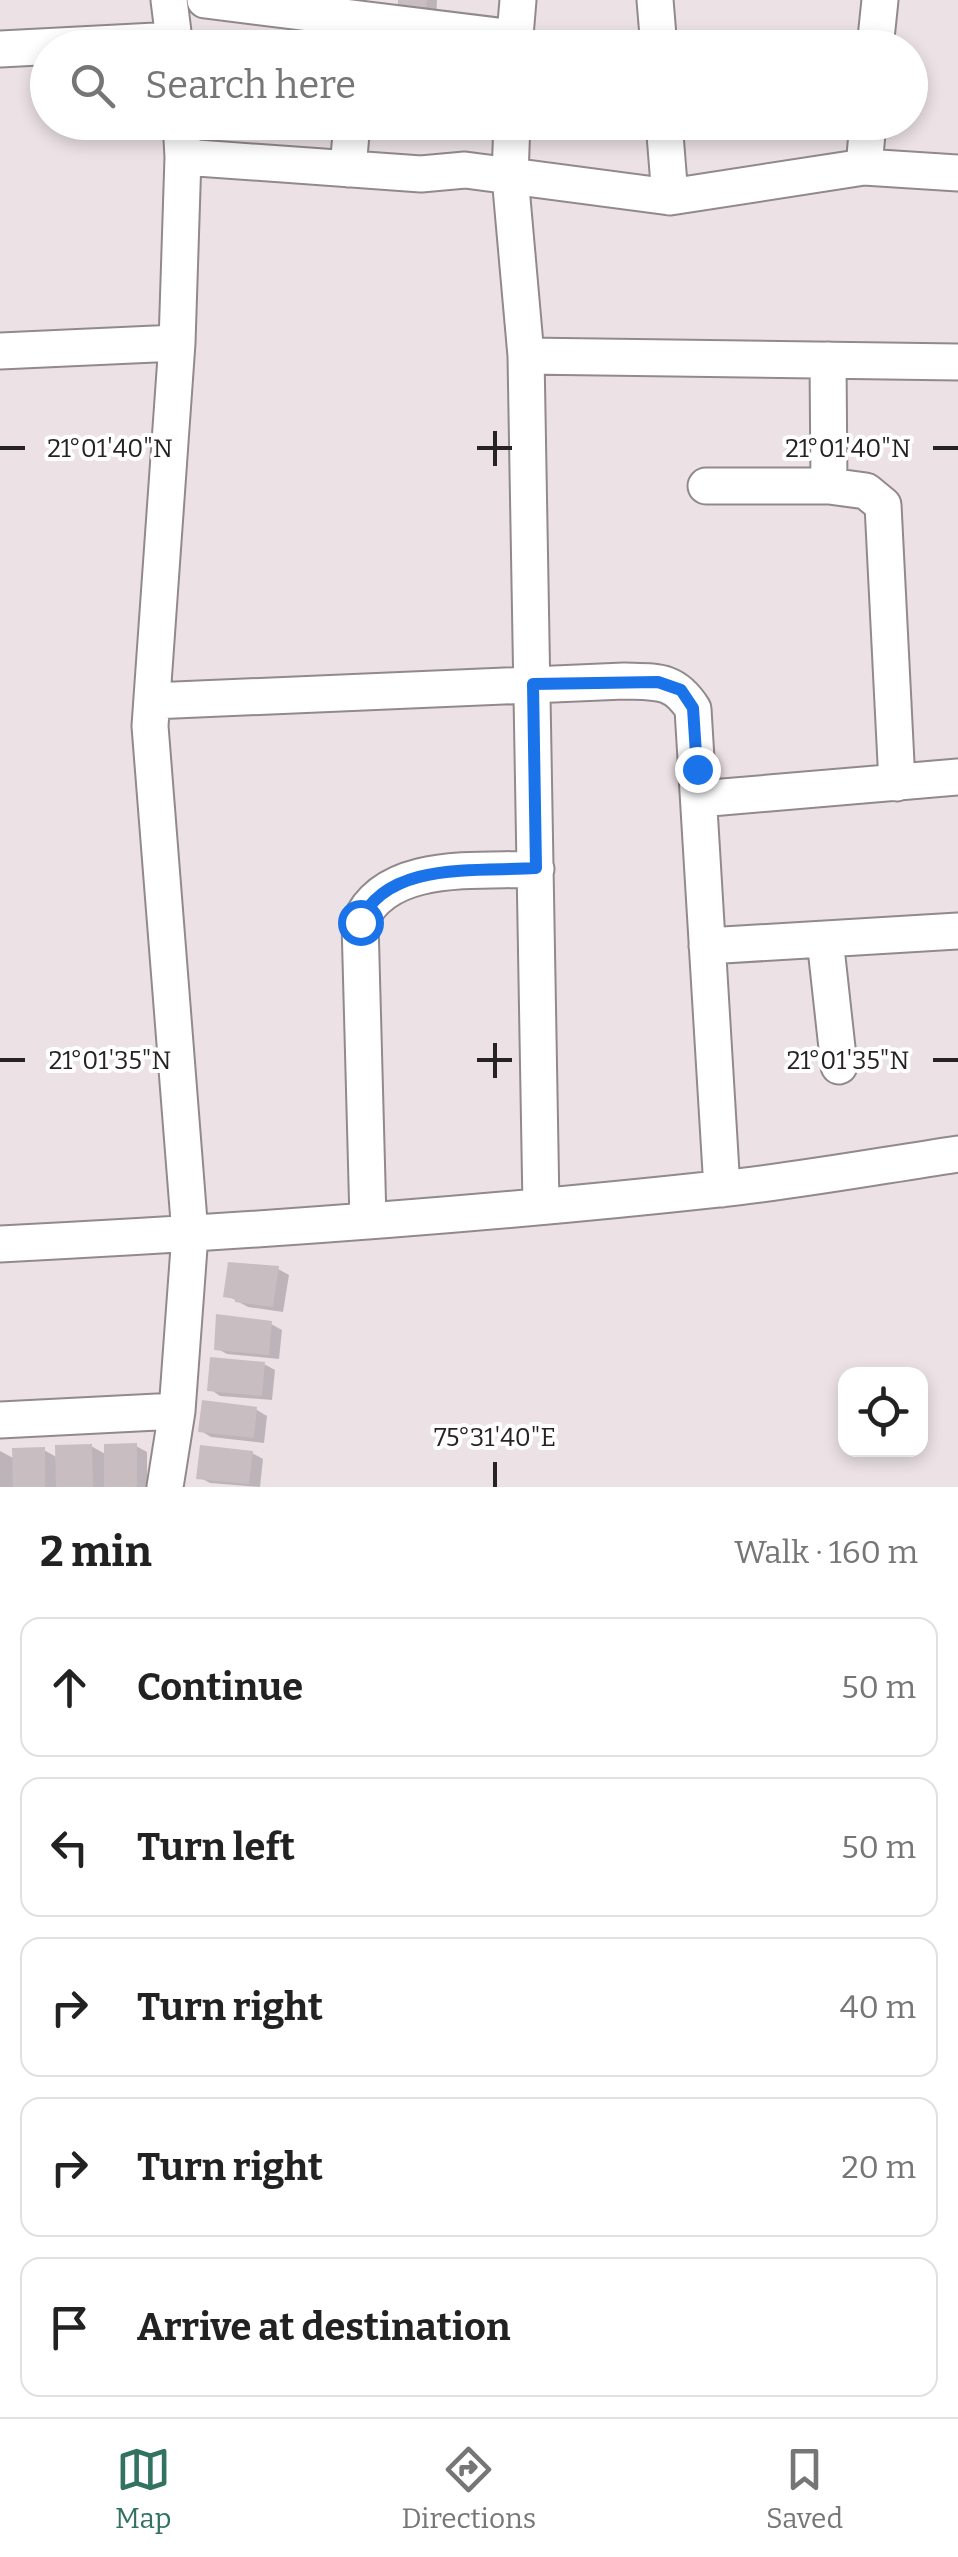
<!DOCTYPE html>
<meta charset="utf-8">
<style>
body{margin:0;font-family:Bitter,serif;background:#f2f2f2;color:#222}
.controls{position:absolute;right:30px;bottom:30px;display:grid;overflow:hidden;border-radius:20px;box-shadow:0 5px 15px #0003}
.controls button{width:90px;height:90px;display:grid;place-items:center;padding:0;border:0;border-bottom:2px solid #e0e0e0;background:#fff;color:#222;font:50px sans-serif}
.stop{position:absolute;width:30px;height:30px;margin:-22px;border:8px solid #1a73e8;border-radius:50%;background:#fff}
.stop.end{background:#1a73e8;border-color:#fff;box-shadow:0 2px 10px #0008}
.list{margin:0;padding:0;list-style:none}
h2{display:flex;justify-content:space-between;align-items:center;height:130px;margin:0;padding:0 40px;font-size:42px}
h2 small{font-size:32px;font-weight:400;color:#767676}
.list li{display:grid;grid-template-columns:65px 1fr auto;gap:30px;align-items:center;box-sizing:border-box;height:140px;margin:0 20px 20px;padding:0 20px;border:2px solid #e0e0e0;border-radius:20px}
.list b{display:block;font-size:38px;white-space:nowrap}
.list em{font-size:32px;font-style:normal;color:#767676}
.icon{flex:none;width:55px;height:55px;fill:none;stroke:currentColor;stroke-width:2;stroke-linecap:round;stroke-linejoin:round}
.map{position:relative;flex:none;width:958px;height:1487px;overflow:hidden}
.search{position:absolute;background:#fff;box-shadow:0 5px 15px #0003;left:30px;right:30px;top:30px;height:110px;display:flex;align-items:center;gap:25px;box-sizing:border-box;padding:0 35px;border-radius:55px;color:#767676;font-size:38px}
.sheet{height:930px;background:#fff}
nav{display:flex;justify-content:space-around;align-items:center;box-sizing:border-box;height:140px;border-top:2px solid #e0e0e0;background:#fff;font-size:28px;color:#767676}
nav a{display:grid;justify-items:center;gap:5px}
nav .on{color:#327261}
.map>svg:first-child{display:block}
</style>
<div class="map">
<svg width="958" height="1487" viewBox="0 0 958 1487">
<rect width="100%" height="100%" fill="#ece2e6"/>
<path fill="#0003" d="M401 0H437L436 24Z
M278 1269 289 1275 283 1312 248 1307 226 1295Z
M271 1324 282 1330 279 1359 227 1354 216 1348Z
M264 1364 275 1370 272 1400 220 1396 210 1389Z
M257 1410 267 1416 264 1443 211 1437 201 1431Z
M91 1446 107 1455 136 1446 147 1452V1487H0V1451L15 1459 44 1450 58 1458Z
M252 1453 263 1459 260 1487 210 1483 199 1477Z"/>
<path fill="#c8bec2" d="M398 0H427L425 20 397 17Z
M228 1262 279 1266 273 1307 235 1302V1299L223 1297Z
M216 1314 272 1321 269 1355 214 1350Z
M210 1357 265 1362 262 1396 207 1391Z
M202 1400 257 1407 254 1438 198 1432Z
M137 1443V1487H104V1444Z
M92 1444 93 1487H56L55 1445Z
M200 1445 253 1451 249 1484 196 1479Z
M45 1447V1487H13L12 1448Z"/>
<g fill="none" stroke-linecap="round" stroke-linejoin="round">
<g stroke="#92898c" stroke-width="39">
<path id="minor" d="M169 0 175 48
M205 0 514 38
M655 0 659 48
M514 48 518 0
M875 48 880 0
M0 49 175 40
M512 122 510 176 526 356 541 1206
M664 122 670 197
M183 157 421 174 465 170 670 197 864 167 958 173
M864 167 868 122
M348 169 352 122
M0 351 177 343
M526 356 958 362
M828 360 829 486
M706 486H829L866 491 883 505 897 783
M152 701 624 681C657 682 674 679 693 709L722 1189
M699 799 958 777
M825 939 839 1066
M707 946 958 931
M368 1220 360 922C386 860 480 872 536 869
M0 1244C240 1232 479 1215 718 1189 798 1181 878 1166 958 1154
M0 1420 177 1411
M165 1487 177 1411 190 1234 150 726 177 343 183 157 181 122"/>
</g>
<use href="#minor" stroke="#fff" stroke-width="35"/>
</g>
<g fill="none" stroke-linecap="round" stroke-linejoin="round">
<path stroke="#1a73e8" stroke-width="12" d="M360 922C387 860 479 872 536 868L533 684 658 682 681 690 693 708 697 769"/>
</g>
<path fill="none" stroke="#272324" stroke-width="4" d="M495 431V466M0 448H25M477 448H512M933 448H958M495 1043V1078M0 1060H25M477 1060H512M933 1060H958M495 1462V1487"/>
<g font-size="25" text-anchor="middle" fill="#272324" stroke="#fff" stroke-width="8" stroke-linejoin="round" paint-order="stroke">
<text x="110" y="457">21°01'40"N</text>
<text x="848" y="457">21°01'40"N</text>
<text x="110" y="1069">21°01'35"N</text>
<text x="848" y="1069">21°01'35"N</text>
<text x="495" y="1446">75°31'40"E</text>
</g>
</svg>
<div class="controls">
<button><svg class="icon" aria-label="locate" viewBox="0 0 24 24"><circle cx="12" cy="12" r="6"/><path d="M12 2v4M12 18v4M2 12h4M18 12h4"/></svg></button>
</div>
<div class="stop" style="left:360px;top:922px"></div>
<div class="stop end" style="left:697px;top:769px"></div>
<div class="search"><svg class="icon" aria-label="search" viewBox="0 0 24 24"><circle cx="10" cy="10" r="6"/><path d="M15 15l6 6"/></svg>Search here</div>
</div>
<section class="sheet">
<h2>2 min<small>Walk · 160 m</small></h2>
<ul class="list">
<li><svg class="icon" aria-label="ahead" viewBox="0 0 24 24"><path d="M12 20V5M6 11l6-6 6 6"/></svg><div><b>Continue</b></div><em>50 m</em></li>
<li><svg class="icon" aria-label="left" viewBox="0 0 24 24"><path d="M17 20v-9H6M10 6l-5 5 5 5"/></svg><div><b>Turn left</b></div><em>50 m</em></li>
<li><svg class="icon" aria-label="right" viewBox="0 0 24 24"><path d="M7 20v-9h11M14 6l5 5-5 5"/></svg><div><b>Turn right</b></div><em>40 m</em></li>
<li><svg class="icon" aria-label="right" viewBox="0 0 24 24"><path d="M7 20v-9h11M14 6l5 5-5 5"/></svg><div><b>Turn right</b></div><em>20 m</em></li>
<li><svg class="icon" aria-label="arrive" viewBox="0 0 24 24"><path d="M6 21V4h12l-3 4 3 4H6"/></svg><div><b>Arrive at destination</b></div></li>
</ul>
</section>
<nav>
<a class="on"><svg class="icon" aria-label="map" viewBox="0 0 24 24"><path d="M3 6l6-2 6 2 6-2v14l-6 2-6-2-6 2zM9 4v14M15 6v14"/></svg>Map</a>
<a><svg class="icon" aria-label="directions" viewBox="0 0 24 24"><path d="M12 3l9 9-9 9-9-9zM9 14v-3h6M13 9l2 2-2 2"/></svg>Directions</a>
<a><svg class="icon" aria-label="saved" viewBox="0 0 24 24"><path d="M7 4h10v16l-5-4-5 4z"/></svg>Saved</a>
</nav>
